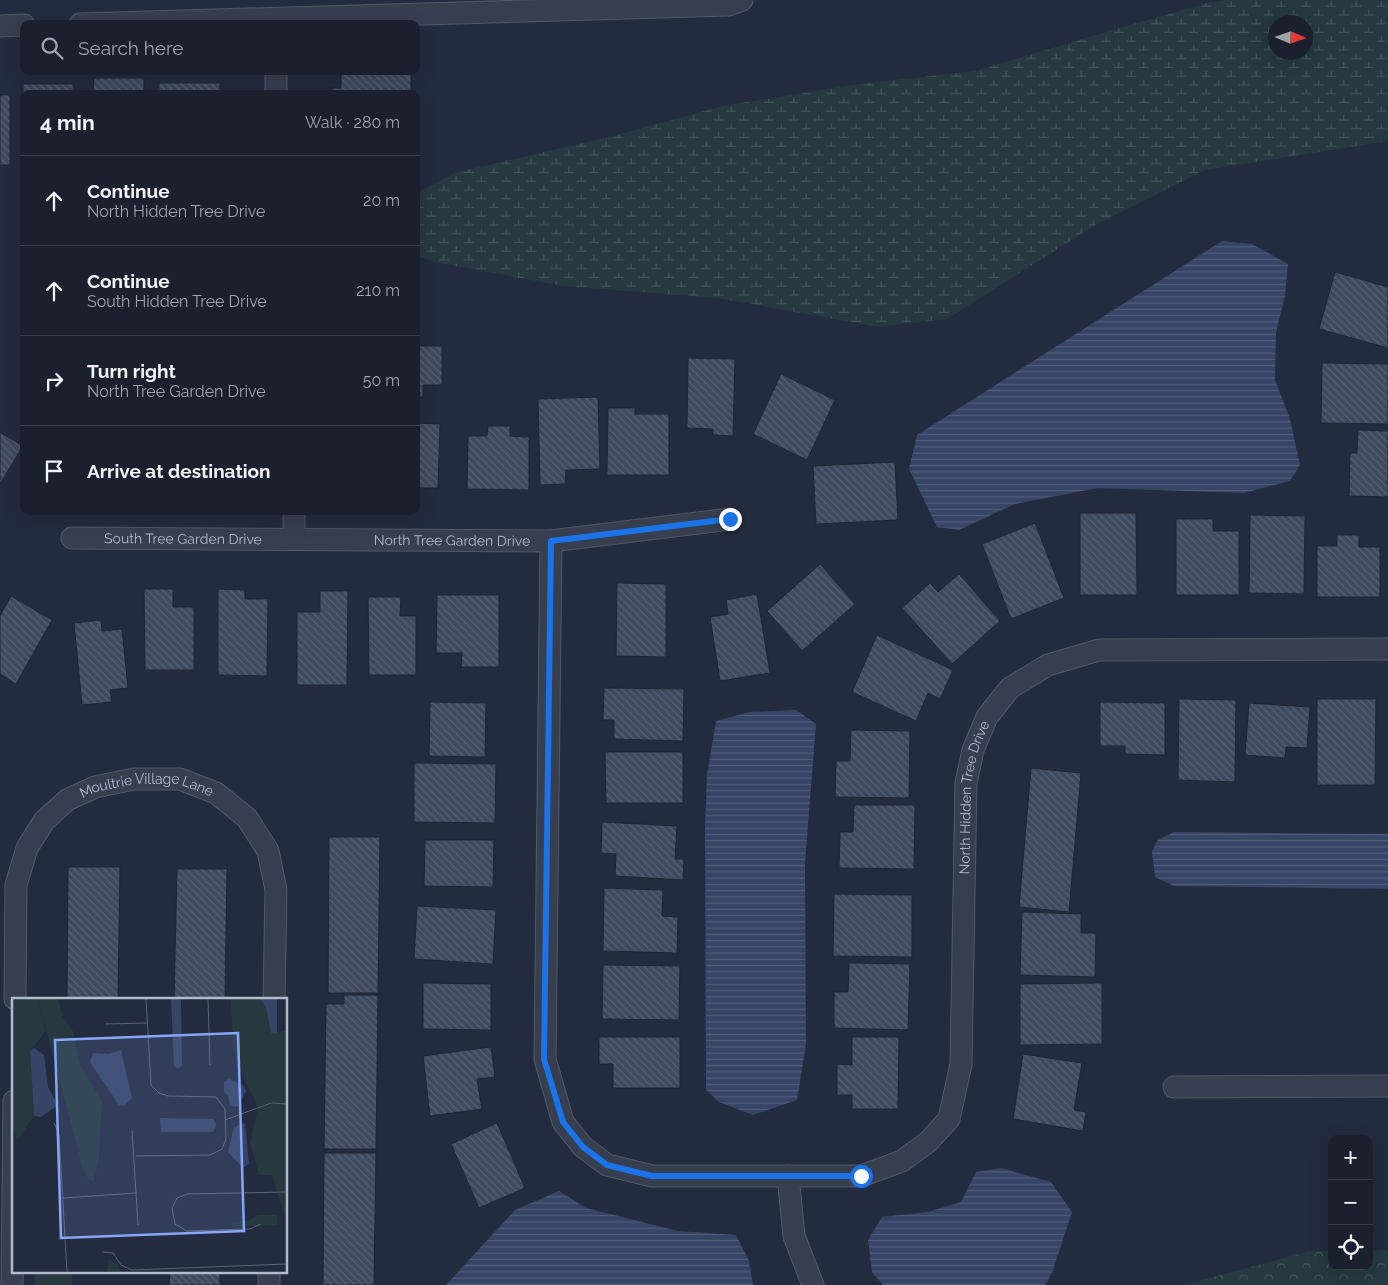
<!DOCTYPE html>
<meta charset="utf-8">
<style>
body{margin:0;font-family:Raleway,sans-serif;background:#272d3a;color:#f1f3f6}
.controls{position:absolute;right:15px;bottom:15px;display:grid;overflow:hidden;border-radius:10px;box-shadow:0 5px 20px #0002}
.controls button{width:45px;height:45px;display:grid;place-items:center;padding:0;border:0;border-bottom:1px solid #383e4a;background:#1a202e;color:#f1f3f6;font:25px sans-serif}
.compass{position:absolute;left:1268px;top:15px;width:45px;height:45px;border-radius:50%;background:#1a202e;box-shadow:0 5px 20px #0002;rotate:92deg}
.stop{position:absolute;width:15px;height:15px;margin:-11px;border:4px solid #1a73e8;border-radius:50%;background:#fff}
.stop.end{background:#1a73e8;border-color:#fff;box-shadow:0 1px 5px #0008}
.list{margin:0;padding:0;list-style:none}
h2{display:flex;justify-content:space-between;align-items:center;height:65px;margin:0;padding:0 20px;font-size:21px}
h2 small{font-size:16px;font-weight:400;color:#9fa3aa}
.list li{display:grid;grid-template-columns:32px 1fr auto;gap:15px;align-items:center;box-sizing:border-box;height:90px;padding:0 20px;border-top:1px solid #383e4a}
.list b{display:block;font-size:19px;white-space:nowrap}
.list p{margin:0;font-size:16px;white-space:nowrap;color:#9fa3aa}
.list em{font-size:16px;font-style:normal;color:#9fa3aa}
.icon{flex:none;width:28px;height:28px;fill:none;stroke:currentColor;stroke-width:2;stroke-linecap:round;stroke-linejoin:round}
.map{position:relative;flex:none;width:1388px;height:1285px;overflow:hidden}
.search{position:absolute;background:#1a202e;box-shadow:0 5px 20px #0002;left:20px;top:20px;width:400px;height:55px;display:flex;align-items:center;gap:12px;box-sizing:border-box;padding:0 18px;border-radius:10px;color:#9fa3aa;font-size:19px}
.panel{position:absolute;background:#1a202e;box-shadow:0 5px 20px #0002;left:20px;top:90px;width:400px;height:425px;border-radius:10px}
.map>svg:first-child{display:block}
</style>
<div class="map">
<svg width="1388" height="1285" viewBox="0 0 1388 1285">
<defs>
<pattern id="forest-crowns" width="20" height="18" patternUnits="userSpaceOnUse" patternTransform="scale(1.25)"><rect width="20" height="18" fill="#25393f"/><path d="M2 6a3 3 0 1 1 6 0M12 15a3 3 0 1 1 6 0" fill="none" stroke="#425459"/></pattern>
<pattern id="wetland-marsh" width="20" height="14" patternUnits="userSpaceOnUse" patternTransform="scale(1.25)"><rect width="20" height="14" fill="#25393f"/><path d="M1 5h8M5 5V1M11 12h8M15 12V8" fill="none" stroke="#425459"/></pattern>
<pattern id="water-rules" width="6" height="5" patternUnits="userSpaceOnUse" patternTransform="scale(1.25)"><rect width="6" height="5" fill="#364465"/><path d="M0 2.5h6" fill="none" stroke="#515d7a"/></pattern>
<pattern id="building-back-hatch" width="6" height="6" patternUnits="userSpaceOnUse" patternTransform="scale(1.25)"><rect width="6" height="6" fill="#3f495d"/><path d="M-1 5l2 2M0 0l6 6M5-1l2 2" fill="none" stroke="#586173"/></pattern>
</defs>
<rect width="100%" height="100%" fill="#232b3e"/>
<path fill="url(#forest-crowns)" d="M1369 1250H1388V1285H1183L1310 1251H1332V1266H1369Z"/>
<path fill="url(#wetland-marsh)" fill-rule="evenodd" d="M1226 0H1388V141L1205 170 1097 224 947 319 878 327 718 298 564 286 434 262 416 255V194L454 173 613 136 723 106 859 84 975 71 1123 27 1211 2ZM1276 22H1306V52H1276Z"/>
<path fill="#25393f" d="M34 1271H72V1285H35Z"/>
<path fill="url(#water-rules)" d="M1222 241 1252 244 1288 264 1285 296 1276 332 1275 380 1290 419 1300 465 1290 481 1244 493 1098 488 1015 504 959 530 937 527 909 469 917 435Z
M796 710 816 724 805 863 806 1044 797 1100 753 1115 719 1102 706 1090 705 828 707 775 716 721 750 712Z
M1174 832 1388 834V889L1174 886 1155 877 1152 851 1158 840Z
M1001 1168 1051 1182 1072 1212 1052 1273 1045 1285H883L872 1272 868 1240 882 1217 928 1212 961 1202 976 1172Z
M559 1191 586 1208 678 1231 736 1235 749 1261 753 1285H446L515 1210Z"/>
<path fill="url(#building-back-hatch)" stroke="#1e2534" d="M341 71H411V94H332V88H341Z
M94 78H144V94H93Z
M159 83H220V94H159Z
M23 84H73V94H24V156Z
M0 95H10V165H0Z
M1335 272 1388 287V348L1319 329Z
M416 346H442V385H423V397H416Z
M688 358 735 359 733 436 713 435V429L687 428Z
M1322 363 1388 364V424L1321 423Z
M781 374 835 400 807 460 753 434Z
M598 397 600 469 566 470 565 484 540 485 538 399Z
M608 408H635V414H669V475H607Z
M416 423 440 424 438 488H416Z
M488 426H510V436L529 437V490L467 489 468 436H487Z
M1358 430 1388 431V497L1349 496 1350 453H1357Z
M0 432 23 446 0 484Z
M895 462 898 520 816 524 813 466Z
M1080 513H1136L1137 595H1080Z
M1250 515 1305 516 1304 594 1249 593Z
M1176 519H1213V531H1239V595H1176Z
M1035 523 1064 598 1011 619 982 544Z
M1337 535H1359V547H1380V597H1317V546H1337Z
M820 564 855 604 802 651 767 611Z
M959 574 1000 621 952 664 902 608 930 583 938 592Z
M617 583 666 584V657L616 656Z
M144 589H173V607H194V670H145Z
M218 589 245 590V599H268L267 676 218 675Z
M320 591H348L347 685H297V612H320Z
M757 594 770 673 720 681 710 617 728 614 726 600Z
M437 595H499V667H461L462 653H436Z
M11 596 52 620 16 684 0 674V616Z
M368 597H401L400 616H416V675H369Z
M101 620 102 631 122 629 128 688 110 690 112 702 82 705 74 623Z
M877 635 953 670 940 699 928 693 916 721 852 692Z
M604 688 684 689 683 741 614 739V720H603Z
M1179 699 1236 700 1235 782 1178 780Z
M1317 699H1376L1375 785H1317Z
M430 702 486 703 485 757 429 756Z
M1100 702 1165 703V755L1125 754V746H1100Z
M1249 703 1310 707 1307 748 1286 747 1285 758 1245 755Z
M851 730 910 731 909 798 835 797 836 761H850Z
M605 752H683V803H606Z
M414 763 496 764 495 823 414 822Z
M1031 768 1081 773 1069 912 1019 907Z
M854 805H915L914 869 839 868 840 832H853Z
M602 822 677 826 675 859H684L683 880 615 876 616 854 601 853Z
M329 837H380L378 993H328Z
M425 840H494L493 887 424 886Z
M68 867H120L118 999H67Z
M177 869H227L225 999H174Z
M604 888 663 890 662 916 678 917 677 953 603 951Z
M834 894 912 895V957L833 956Z
M417 906 496 910 493 964 414 959Z
M1022 912 1081 914V933H1096L1095 977 1020 975Z
M849 963 910 964 908 1030 834 1028V992H848Z
M603 965 680 966 679 1020 602 1019Z
M423 983 491 984V1030L423 1029Z
M1102 983V1044L1020 1045V984Z
M344 995H378L376 1149H324L326 1004H344Z
M599 1037H680V1088H613V1064H599Z
M852 1037H899L898 1109H852V1095H837V1064L852 1065Z
M491 1047 495 1077 477 1079 482 1109 430 1116 423 1056Z
M1023 1054 1082 1063 1074 1110 1086 1112 1083 1131 1013 1119Z
M497 1123 525 1188 479 1208 451 1144Z
M324 1153H376L374 1285H323Z
M170 1271H220V1285H169Z"/>
<g fill="none" stroke-linecap="round" stroke-linejoin="round">
<g stroke="#525968" stroke-width="23">
<g id="street">
<path d="M80 24 729 5 742 0"/>
<path d="M0 26 24 25"/>
<path d="M276 71V94"/>
<path id="s1" d="M72 538 551 541 730 519"/>
<path d="M294 539V511"/>
<path id="s2" d="M551 541 545 1059 563 1122 583 1147 607 1165 652 1176H861L902 1161 928 1142 949 1119 961 1064 966 783 973 750 987 717 1010 688 1048 665 1099 650 1388 649"/>
<path id="s3" d="M15 999 16 885 27 848 44 821 67 800 95 787 134 779H180L216 793 247 818 268 851 276 890 274 999"/>
<path d="M1174 1087 1388 1086"/>
<path d="M788 1176 794 1236 813 1285"/>
<path d="M12 1285 14 1101"/>
<path d="M269 1285V1271"/>
</g>
</g>
<use href="#street" stroke="#373e4e" stroke-width="21"/>
</g>
<g fill="none" stroke-linecap="round" stroke-linejoin="round">
<path stroke="#1a73e8" stroke-width="6" d="M730 519 551 541 544 1059 563 1122 583 1147 607 1165 652 1176H861"/>
</g>
<g text-anchor="middle" dominant-baseline="central" stroke-width="4" stroke-linejoin="round" paint-order="stroke">
<g font-size="14" fill="#b2b9c9" stroke="#1c2332">
<text stroke="none"><textPath href="#s1" startOffset="111">South Tree Garden Drive</textPath></text>
<text stroke="none"><textPath href="#s1" startOffset="380">North Tree Garden Drive</textPath></text>
<text stroke="none"><textPath href="#s3" startOffset="299">Moultrie Village Lane</textPath></text>
<text stroke="none"><textPath href="#s2" startOffset="1332">North Hidden Tree Drive</textPath></text>
</g>
</g>
<g transform="translate(12 998)">
<rect width="275" height="275" fill="#232b3e"/>
<path d="M0 1H26L34 33 18 53 22 118 5 143 0 129ZM219 1H248L254 10 259 35 275 32V226L260 177H247L238 145 246 109 230 76 221 47ZM97 261 106 267 109 274H95Z" fill="#25393f"/>
<path d="M26 1H46L51 19 61 33 68 67 90 103 87 158 82 183 77 182 72 174Z" fill="#25393f"/>
<path d="M246 217H265L266 227 220 229V224L238 222Z" fill="#25393f"/>
<path d="M159 1H169L170 68 165 71 162 68ZM248 1H265V36L259 35 254 10ZM22 50 32 57 36 89 46 107 29 119 22 118 18 53ZM109 52 120 100 112 108 107 107 78 64 81 55 97 56ZM217 81 231 87 234 93 226 109 218 108 216 97 212 95V84ZM148 120 202 121 204 127 201 134H149ZM233 125 237 166 231 170 216 154 222 129Z" fill="#364465"/>
<path fill="none" stroke="#5c6476" stroke-width="1" d="M196 1 198 67M93 26 135 25M213 122 259 105 275 106M42 125 47 136 55 274M120 133 126 227M124 158 198 157 210 151 214 141 213 111 204 99 156 98 147 95 139 87 134 1M51 200 125 195M249 226 238 231 175 233 163 226 160 210 165 200 175 196 275 194M90 254 101 255 109 267 120 272 275 266"/>
<path fill="#86a6fb" fill-opacity="0.15" stroke="#86a6fb" stroke-width="2.5" d="M226 35 232 233 49 240 43 42Z"/>
<rect width="275" height="275" fill="none" stroke="#b2b9c9" stroke-width="2.5"/>
</g>
</svg>
<div class="controls">
<button>+</button>
<button>−</button>
<button><svg class="icon" aria-label="locate" viewBox="0 0 24 24"><circle cx="12" cy="12" r="6"/><path d="M12 2v4M12 18v4M2 12h4M18 12h4"/></svg></button>
</div>
<svg class="compass" viewBox="-18 -18 36 36"><path d="M0-13l5 13h-10z" fill="#e53935"/><path d="M0 13l5-13h-10z" fill="#9fa3aa"/></svg>
<div class="stop" style="left:861px;top:1176px"></div>
<div class="stop end" style="left:730px;top:519px"></div>
<div class="search"><svg class="icon" aria-label="search" viewBox="0 0 24 24"><circle cx="10" cy="10" r="6"/><path d="M15 15l6 6"/></svg>Search here</div>
<section class="panel">
<h2>4 min<small>Walk · 280 m</small></h2>
<ul class="list">
<li><svg class="icon" aria-label="ahead" viewBox="0 0 24 24"><path d="M12 20V5M6 11l6-6 6 6"/></svg><div><b>Continue</b><p>North Hidden Tree Drive</p></div><em>20 m</em></li>
<li><svg class="icon" aria-label="ahead" viewBox="0 0 24 24"><path d="M12 20V5M6 11l6-6 6 6"/></svg><div><b>Continue</b><p>South Hidden Tree Drive</p></div><em>210 m</em></li>
<li><svg class="icon" aria-label="right" viewBox="0 0 24 24"><path d="M7 20v-9h11M14 6l5 5-5 5"/></svg><div><b>Turn right</b><p>North Tree Garden Drive</p></div><em>50 m</em></li>
<li><svg class="icon" aria-label="arrive" viewBox="0 0 24 24"><path d="M6 21V4h12l-3 4 3 4H6"/></svg><div><b>Arrive at destination</b></div></li>
</ul>
</section>
</div>
